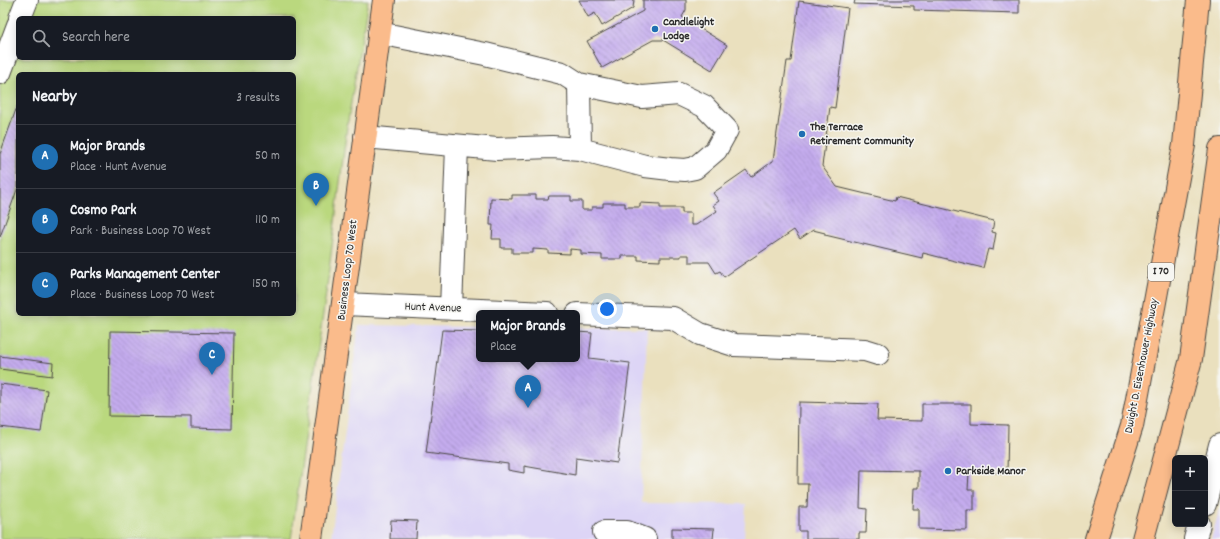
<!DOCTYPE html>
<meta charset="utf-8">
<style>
body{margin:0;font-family:Dekko,sans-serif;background:#242831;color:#f1f3f6}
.controls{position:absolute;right:12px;bottom:12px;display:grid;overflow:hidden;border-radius:6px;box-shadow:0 2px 10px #0003}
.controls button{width:36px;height:36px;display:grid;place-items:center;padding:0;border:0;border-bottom:1px solid #363941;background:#171b24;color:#f1f3f6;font:20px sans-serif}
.you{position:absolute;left:607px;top:309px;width:14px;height:14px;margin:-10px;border:3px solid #fff;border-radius:50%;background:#1a73e8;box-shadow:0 0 0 6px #1a73e833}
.badge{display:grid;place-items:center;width:26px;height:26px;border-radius:50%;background:#1f6fb2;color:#fff;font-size:13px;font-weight:700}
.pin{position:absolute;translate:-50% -33px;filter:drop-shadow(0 1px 2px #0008)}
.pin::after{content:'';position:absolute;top:21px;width:14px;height:12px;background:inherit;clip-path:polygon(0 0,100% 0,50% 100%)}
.popup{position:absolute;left:476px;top:310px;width:104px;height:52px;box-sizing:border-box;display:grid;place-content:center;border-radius:6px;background:#171b24;filter:drop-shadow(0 1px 3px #0005);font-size:13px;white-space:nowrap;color:#9ea1a6}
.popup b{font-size:15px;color:#f1f3f6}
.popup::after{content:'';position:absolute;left:50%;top:100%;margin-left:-8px;border:8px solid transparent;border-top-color:#171b24}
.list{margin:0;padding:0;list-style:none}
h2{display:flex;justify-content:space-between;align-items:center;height:52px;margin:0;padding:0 16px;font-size:17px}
h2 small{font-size:13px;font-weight:400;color:#9ea1a6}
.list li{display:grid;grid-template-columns:26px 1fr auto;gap:12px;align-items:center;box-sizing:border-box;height:64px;padding:0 16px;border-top:1px solid #363941}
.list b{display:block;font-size:15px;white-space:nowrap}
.list p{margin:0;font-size:13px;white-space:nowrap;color:#9ea1a6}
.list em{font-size:13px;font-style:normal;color:#9ea1a6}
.icon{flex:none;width:22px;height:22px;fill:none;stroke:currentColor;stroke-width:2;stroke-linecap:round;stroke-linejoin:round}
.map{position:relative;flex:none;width:1220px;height:539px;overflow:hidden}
.search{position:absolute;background:#171b24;box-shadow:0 2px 10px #0003;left:16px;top:16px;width:280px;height:44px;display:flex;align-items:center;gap:10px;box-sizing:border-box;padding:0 14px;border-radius:6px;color:#9ea1a6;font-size:15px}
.panel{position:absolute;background:#171b24;box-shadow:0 2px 10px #0003;left:16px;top:72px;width:280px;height:244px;border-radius:6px}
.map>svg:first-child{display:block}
</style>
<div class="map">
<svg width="1220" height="539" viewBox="0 0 1220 539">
<defs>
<pattern id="building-back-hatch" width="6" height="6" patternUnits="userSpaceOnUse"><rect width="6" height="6" fill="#c4acee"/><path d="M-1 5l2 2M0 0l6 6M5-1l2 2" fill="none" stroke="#9f8cc1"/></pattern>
</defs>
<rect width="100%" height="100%" fill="#f6f6f2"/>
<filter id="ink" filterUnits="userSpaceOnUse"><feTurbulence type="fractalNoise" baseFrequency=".025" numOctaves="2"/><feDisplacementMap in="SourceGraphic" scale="8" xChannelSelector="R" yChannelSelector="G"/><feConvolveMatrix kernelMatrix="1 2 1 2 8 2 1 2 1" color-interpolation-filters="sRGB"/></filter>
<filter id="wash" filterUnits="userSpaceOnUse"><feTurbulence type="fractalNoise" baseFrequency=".012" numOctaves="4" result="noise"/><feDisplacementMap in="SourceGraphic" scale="16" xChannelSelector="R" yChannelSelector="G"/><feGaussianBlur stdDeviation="0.9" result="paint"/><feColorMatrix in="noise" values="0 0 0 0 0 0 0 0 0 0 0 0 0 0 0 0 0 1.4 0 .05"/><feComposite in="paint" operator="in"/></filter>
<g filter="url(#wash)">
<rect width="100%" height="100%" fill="#eae0be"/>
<path fill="#ddd5f6" d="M359 325 479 327V359H577V328H647L641 503 746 504 744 539H331Z
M1220 508V539H1211Z"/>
<path fill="#bad87e" stroke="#728254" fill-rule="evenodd" d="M0 0H368L347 127 327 286 291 539H0ZM18 18H294V58H18ZM18 74H294V314H18Z"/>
<g id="blocks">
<path fill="url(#building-back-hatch)" d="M579 0H634L633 8 602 26 595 13 588 17Z
M643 0H686V10L682 17 727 45 712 70 663 40H653L602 68 587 41 643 11Z
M855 0H1019V13L914 10V6L854 4Z
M799 1 848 8 835 108 830 107 822 166 837 187 895 201 896 197 994 221 992 232 996 233 993 250 988 249 983 268 923 253 922 258 825 235V233L813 230 800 239 794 230 724 277 720 271 716 273 709 262H689V255H681V257H660V261L638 260V256H622V259H602V255L581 254V250L570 249V254L548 253V250L533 249V253H512V248H501V239H492L493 225H490L491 198 512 199V195H536V199H548L549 196H571V201H582V210H592V207H603V203H625V207H640V203L660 204V208H682V213H691V225H696L717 211 713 205 719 201 713 193 746 170 751 177 773 161 787 61H791Z
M18 104V187L0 237V154Z
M442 330 479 331V359H577V332L592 333 589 358 630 363 617 463 576 457 575 475 524 466V473L508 470V464L426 453Z
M110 331 234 333 232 429 191 428V417L109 416Z
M0 356 53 363 52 376 0 369Z
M0 384 47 390 41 432 0 427Z
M799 402 878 404 877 420 922 421V404H971V424L1008 425 1007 473 969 472 968 490H974V510H967V530L919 529V509H913L914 488H919V471L861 470 860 508 867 509 866 533H859V539H806V531H799V507H807L808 484H798Z
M391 520 417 521 416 539H390Z
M672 528 714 529 713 539H672Z"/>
</g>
</g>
<g filter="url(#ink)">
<use href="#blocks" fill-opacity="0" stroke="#484641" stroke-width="1"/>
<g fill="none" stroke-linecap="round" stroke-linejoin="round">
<g stroke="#484641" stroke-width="24">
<path id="minor" d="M20 18 27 0
M0 73 18 25
M579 84 580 149
M365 137 497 149 552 147 580 149 645 166 670 169 685 170 695 168 716 150 727 130 704 106 679 94 642 97 579 84 562 73 485 54 379 33
M344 304 547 313
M451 309 457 146
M577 314 673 318 700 334 734 345 865 350 878 354
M1205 504 1220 445
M604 532H627L645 539
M1195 539 1199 524"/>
</g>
<g stroke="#484641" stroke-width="24">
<path id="major" d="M311 539 384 0"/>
</g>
<g stroke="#484641" stroke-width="24">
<path id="highway" d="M1096 539 1132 426 1184 145 1198 0
M1143 539 1191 359 1220 149"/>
</g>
<use href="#minor" stroke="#fff" stroke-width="22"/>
<use href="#major" stroke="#fabb8b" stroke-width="22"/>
<use href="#highway" stroke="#fabb8b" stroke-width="22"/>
</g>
</g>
<g fill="#1f6fb2" stroke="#f6f6f2" stroke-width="1.5">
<circle cx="655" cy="29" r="4"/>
<circle cx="802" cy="134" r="4"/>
<circle cx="948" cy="471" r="4"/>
</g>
<g text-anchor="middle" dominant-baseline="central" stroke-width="3" stroke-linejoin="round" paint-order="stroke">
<rect fill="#f6f6f2" stroke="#686867" stroke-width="1" x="1148" y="263" width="26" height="18" rx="3"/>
<g font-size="11" font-weight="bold" fill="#2b2b2b">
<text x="1161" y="272">I 70</text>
</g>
<g font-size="12" font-weight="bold" fill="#2b2b2b" stroke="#f6f6f2" text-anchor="start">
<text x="663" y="22">Candlelight<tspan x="663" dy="14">Lodge</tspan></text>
<text x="810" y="127">The Terrace<tspan x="810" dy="14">Retirement Community</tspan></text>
<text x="956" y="471">Parkside Manor</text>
</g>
<g font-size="12" fill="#2b2b2b" stroke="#f6f6f2">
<text transform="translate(348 270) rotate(-83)">Business Loop 70 West</text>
<text transform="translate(433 308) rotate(2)">Hunt Avenue</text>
<text transform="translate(1142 366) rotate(-79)">Dwight D. Eisenhower Highway</text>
</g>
</g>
</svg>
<div class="controls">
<button>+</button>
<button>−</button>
</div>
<div class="you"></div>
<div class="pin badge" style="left:528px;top:408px">A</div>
<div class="popup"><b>Major Brands</b>Place</div>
<div class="pin badge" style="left:316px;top:206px">B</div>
<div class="pin badge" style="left:212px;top:375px">C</div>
<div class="search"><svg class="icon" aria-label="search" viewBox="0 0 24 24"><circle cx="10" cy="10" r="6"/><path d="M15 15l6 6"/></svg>Search here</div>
<section class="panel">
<h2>Nearby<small>3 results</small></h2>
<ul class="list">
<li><span class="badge">A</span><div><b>Major Brands</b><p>Place · Hunt Avenue</p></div><em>50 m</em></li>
<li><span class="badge">B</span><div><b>Cosmo Park</b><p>Park · Business Loop 70 West</p></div><em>110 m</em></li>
<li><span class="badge">C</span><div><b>Parks Management Center</b><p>Place · Business Loop 70 West</p></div><em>150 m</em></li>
</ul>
</section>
</div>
